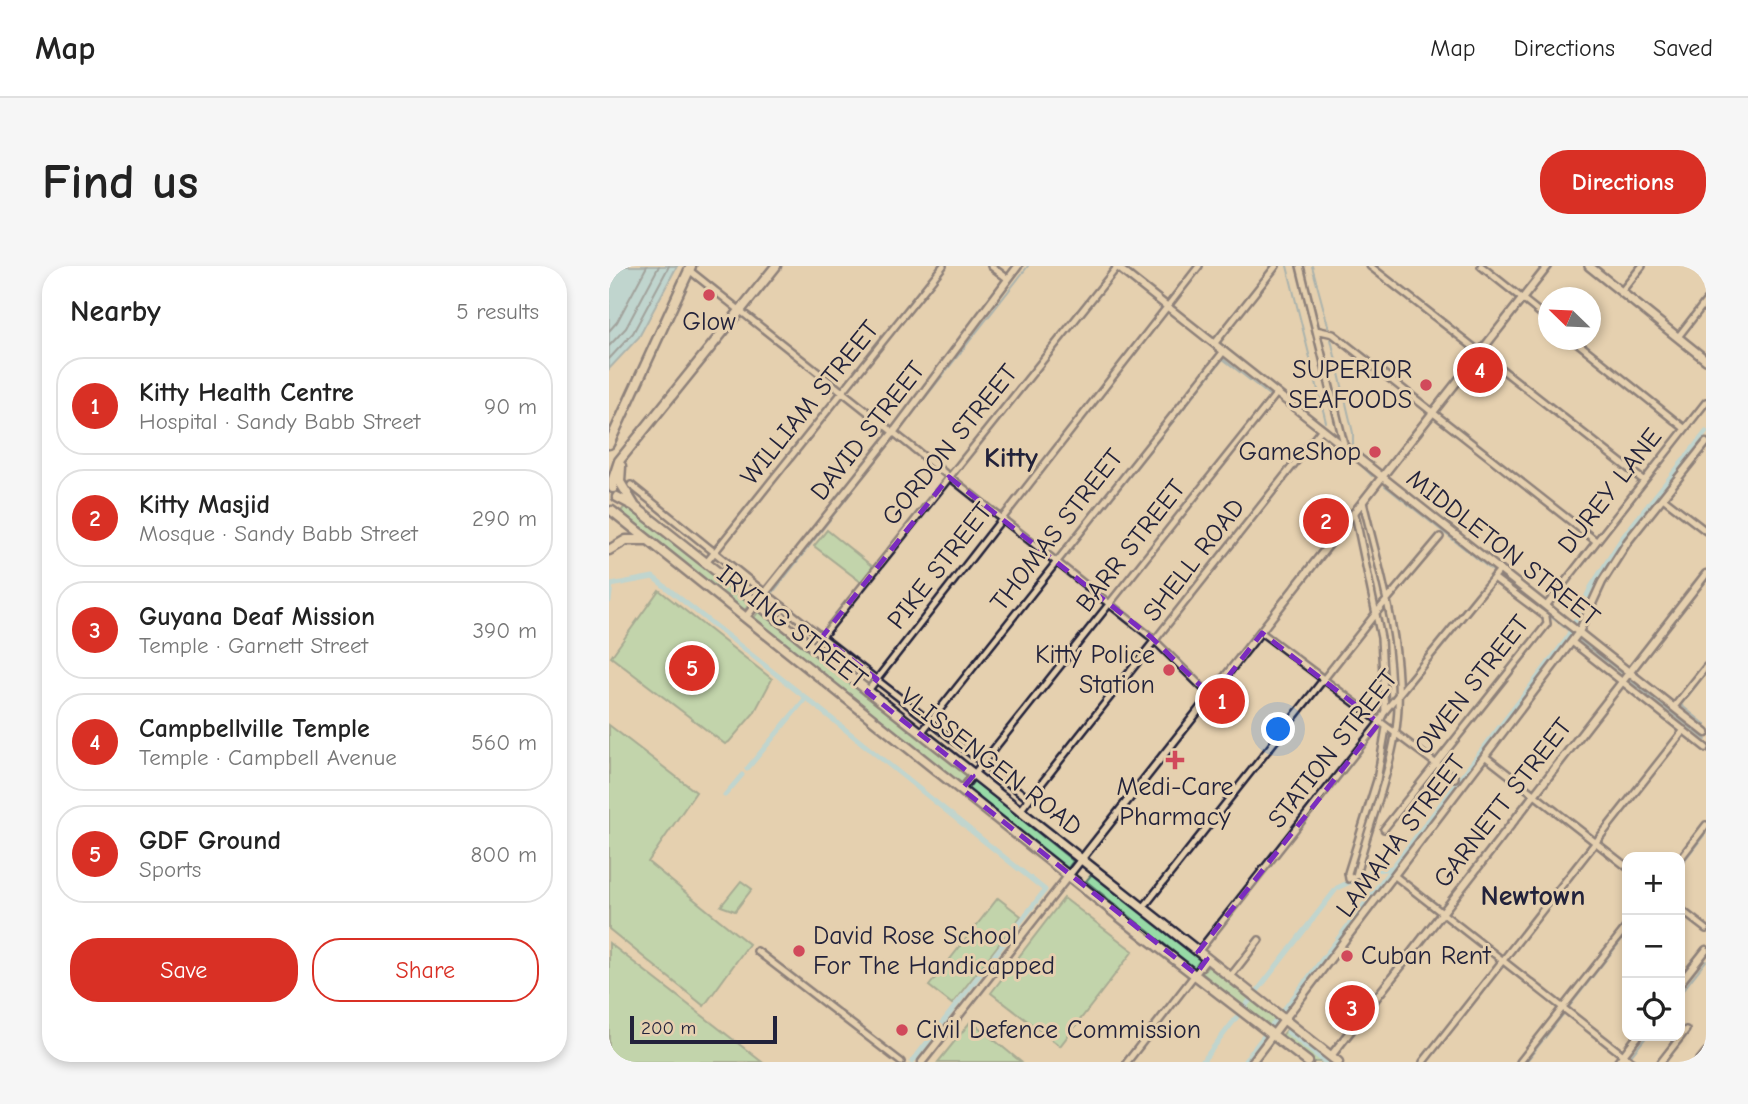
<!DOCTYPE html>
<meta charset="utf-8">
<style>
body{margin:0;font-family:"Comic Neue",sans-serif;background:#f6f6f6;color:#222}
.controls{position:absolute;right:21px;bottom:21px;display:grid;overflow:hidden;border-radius:14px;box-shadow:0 4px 10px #0003}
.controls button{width:63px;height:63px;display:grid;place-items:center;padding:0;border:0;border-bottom:2px solid #e0e0e0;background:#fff;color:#222;font:35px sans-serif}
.compass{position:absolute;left:929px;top:21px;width:63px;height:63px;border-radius:50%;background:#fff;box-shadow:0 4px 10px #0003;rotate:293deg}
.scale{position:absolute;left:21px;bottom:18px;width:147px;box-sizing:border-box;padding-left:7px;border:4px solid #22223b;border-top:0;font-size:19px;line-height:24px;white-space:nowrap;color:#22223b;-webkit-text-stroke:5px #e5d0af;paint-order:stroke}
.you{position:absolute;left:670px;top:464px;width:24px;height:24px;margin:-18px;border:5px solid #fff;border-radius:50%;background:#1a73e8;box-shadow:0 0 0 10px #1a73e833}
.badge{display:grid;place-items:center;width:46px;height:46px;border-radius:50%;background:#d93025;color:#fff;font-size:23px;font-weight:700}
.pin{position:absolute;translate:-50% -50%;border:4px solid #fff;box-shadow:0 2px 7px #0006}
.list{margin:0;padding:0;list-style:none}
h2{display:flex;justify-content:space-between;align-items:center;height:91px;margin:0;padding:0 28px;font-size:30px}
h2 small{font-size:23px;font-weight:400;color:#767676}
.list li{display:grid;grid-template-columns:46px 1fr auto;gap:21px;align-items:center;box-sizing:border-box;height:98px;margin:0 14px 14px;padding:0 14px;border:2px solid #e0e0e0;border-radius:28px}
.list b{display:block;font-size:26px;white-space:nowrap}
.list p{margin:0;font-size:23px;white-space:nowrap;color:#767676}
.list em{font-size:23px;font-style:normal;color:#767676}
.actions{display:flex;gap:14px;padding:21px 28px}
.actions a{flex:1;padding:16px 0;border:2px solid #d93025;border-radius:28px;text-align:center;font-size:24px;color:#d93025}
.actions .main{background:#d93025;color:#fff}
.icon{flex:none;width:38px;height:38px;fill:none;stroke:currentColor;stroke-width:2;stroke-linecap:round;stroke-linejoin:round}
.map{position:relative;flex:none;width:1097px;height:796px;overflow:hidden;border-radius:28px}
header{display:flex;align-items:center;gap:42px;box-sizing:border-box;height:98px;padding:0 35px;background:#fff;border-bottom:2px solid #e0e0e0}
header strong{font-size:33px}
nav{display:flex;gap:38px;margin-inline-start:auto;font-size:24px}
.intro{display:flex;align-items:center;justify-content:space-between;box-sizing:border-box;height:168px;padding:0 42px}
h1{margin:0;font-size:49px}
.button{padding:18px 32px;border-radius:28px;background:#d93025;color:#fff;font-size:24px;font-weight:700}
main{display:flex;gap:42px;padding:0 42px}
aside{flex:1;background:#fff;border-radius:28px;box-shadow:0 4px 10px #0003}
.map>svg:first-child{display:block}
</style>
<header>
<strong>Map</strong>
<nav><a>Map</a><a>Directions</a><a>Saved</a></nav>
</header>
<div class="intro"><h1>Find us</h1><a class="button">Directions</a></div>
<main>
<aside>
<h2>Nearby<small>5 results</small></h2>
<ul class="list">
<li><span class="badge">1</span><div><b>Kitty Health Centre</b><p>Hospital · Sandy Babb Street</p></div><em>90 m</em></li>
<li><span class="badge">2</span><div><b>Kitty Masjid</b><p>Mosque · Sandy Babb Street</p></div><em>290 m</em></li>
<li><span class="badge">3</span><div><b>Guyana Deaf Mission</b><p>Temple · Garnett Street</p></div><em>390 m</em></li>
<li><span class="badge">4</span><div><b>Campbellville Temple</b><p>Temple · Campbell Avenue</p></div><em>560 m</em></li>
<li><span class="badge">5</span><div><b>GDF Ground</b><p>Sports</p></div><em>800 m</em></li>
</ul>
<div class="actions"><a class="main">Save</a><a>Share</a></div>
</aside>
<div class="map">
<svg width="1097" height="796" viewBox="0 0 1097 796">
<rect width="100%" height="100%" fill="#e5d0af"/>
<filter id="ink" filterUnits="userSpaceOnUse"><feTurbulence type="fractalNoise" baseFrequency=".0143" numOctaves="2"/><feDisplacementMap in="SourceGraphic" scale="14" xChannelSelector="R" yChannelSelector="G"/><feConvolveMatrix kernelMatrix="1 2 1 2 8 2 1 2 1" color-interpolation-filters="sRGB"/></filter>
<g filter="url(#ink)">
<path fill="#97daa6" stroke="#5c7e70" stroke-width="2" d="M16 240 142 336 135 345 11 247Z
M218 264 264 301 252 316 205 280Z
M50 324 163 413 145 447 120 476 116 478 2 391Z
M151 344 358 510 352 518 144 353Z
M0 459 87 526 39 596 140 678 95 740 0 663Z
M365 515 464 595 458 603 359 523Z
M483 608 592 693 585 702 477 615Z
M132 615 143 623 126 645 112 640Z
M389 632 412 650 343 738 320 720Z
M455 632 524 685 451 780 382 727Z
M0 677 153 796H0Z
M600 699 670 754 662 763 593 707Z
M362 755 412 796H329Z
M680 761 724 796H705L672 771Z"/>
<path fill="#93dbf4" stroke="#6691aa" stroke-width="2" d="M0 0H68L30 71 0 103Z"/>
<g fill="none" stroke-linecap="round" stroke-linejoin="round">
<path stroke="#4f6c85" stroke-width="2" d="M0 65 8 56 38 0
M0 80 17 62 50 0
M0 93 24 67 60 0"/>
<path stroke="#6691aa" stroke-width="2" d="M678 0 717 156
M703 0 720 63
M721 69 744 167V183
M745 192 763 210
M776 220 885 306
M454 294 614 93 660 129
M890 310 965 369
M159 333 419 0
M969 373 1014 408
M1097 407 1072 439 1097 459
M1018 412 1097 474
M1071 600 1097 567
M1071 728 1097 695
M917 796 1018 667
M1017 796 1038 770
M1096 796 1097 795"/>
<path stroke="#93dbf4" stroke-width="5" d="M0 335 2 319 44 311 197 432
M138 503 197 432 436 624 303 796
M116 529 133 509
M679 766 716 796
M593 796 728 622 766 604 784 602
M635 796 957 374 982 321 1013 272 1097 166"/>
<g stroke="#22223b" stroke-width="10">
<path id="minor" d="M382 0 399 13
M691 0 736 182
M761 0 1034 214
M872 0 940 54
M80 4 542 371 603 431
M1012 26 1033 0
M707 64 724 68 987 275
M1069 71 1097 35
M965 74 1075 162
M606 77 667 0
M22 219 156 327
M1054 232 1097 265
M754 236C772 311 799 393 786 470 778 518 758 563 747 610L740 613 739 607 768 514 777 462
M746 248 772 372 776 445
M97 297 334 0
M163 332 420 533
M937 340 1097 136
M653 367 846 512
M963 376 1097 482
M204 382 509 0
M258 426 590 0
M1065 441 1097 401
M312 467 615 85
M877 491 1018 601
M353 523 668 127
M410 546 712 164
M775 563 938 358 937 351 885 312
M1071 593 1097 559
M786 610 1023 796
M534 642 767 347 831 271
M1071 643 1097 663
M148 685 292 796
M589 686 770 457 776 445 890 305
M621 711 650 674
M518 796 598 693
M814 796 1075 464
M911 796 1018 660
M1052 796 1077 764
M1089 796 1097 786"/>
</g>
<g stroke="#22223b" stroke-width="11">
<path id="tertiary" d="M507 0 1097 467
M137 351 284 167 409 0
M1071 717 1097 684
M722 790 1097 308
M313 796 939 0
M643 796 970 366 993 316 1019 275 1097 177
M1009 796 1029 770"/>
</g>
<g stroke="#22223b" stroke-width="12">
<path id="secondary" d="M980 0 1097 94"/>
</g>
<g stroke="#22223b" stroke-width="13">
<path id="primary" d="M0 178 82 0
M12 200 11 216 25 239
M4 222V213L10 195 167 0
M8 231 25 240 729 796
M3 245 526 663 699 796
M0 284 17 274H38"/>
</g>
<use href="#minor" stroke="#e5d0af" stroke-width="5"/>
<use href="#tertiary" stroke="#e5d0af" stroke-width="6"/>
<use href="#secondary" stroke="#e5d0af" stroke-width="7"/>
<use href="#primary" stroke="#e5d0af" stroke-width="8"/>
</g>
</g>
<path d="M0 0H1097V796H0ZM340 211 542 371 603 431 653 367 770 457 589 686 598 693 587 708 353 523 364 510 258 426 268 413 213 371Z" fill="#e5d0af" fill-opacity=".55" fill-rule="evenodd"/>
<path fill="none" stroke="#7b2cbf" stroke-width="5" stroke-dasharray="14 9" stroke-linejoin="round" d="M340 211 542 371 603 431 653 367 770 457 589 686 598 693 587 708 353 523 364 510 258 426 268 413 213 371Z"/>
<g fill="#d1495b" stroke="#e5d0af" stroke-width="2.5">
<circle cx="100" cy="29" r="7"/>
<circle cx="817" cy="119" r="7"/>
<circle cx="766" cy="186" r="7"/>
<circle cx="560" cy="404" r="7"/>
<path d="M562.5 483.5h7v7h7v7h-7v7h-7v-7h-7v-7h7z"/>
<circle cx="190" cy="685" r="7"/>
<circle cx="738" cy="690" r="7"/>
<circle cx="293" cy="764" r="7"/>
</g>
<g text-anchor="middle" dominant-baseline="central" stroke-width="6" stroke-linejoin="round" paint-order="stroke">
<g font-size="26" fill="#22223b" stroke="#e5d0af" text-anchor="end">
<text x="100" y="56" text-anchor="middle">Glow</text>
<text x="803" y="104">SUPERIOR<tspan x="803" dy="30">SEAFOODS</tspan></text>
<text x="752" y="186">GameShop</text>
<text x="546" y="389">Kitty Police<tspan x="546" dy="30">Station</tspan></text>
<text x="566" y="521" text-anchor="middle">Medi-Care<tspan x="566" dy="30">Pharmacy</tspan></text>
<text x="204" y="670" text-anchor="start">David Rose School<tspan x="204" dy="30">For The Handicapped</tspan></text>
<text x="752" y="690" text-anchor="start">Cuban Rent</text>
<text x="307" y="764" text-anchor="start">Civil Defence Commission</text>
</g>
<g font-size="26" fill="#22223b" stroke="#e5d0af">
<text transform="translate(201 137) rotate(-51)">WILLIAM STREET</text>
<text transform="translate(259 165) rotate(-52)">DAVID STREET</text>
<text transform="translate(341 179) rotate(-51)">GORDON STREET</text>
<text transform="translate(1001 225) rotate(-52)">DUREY LANE</text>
<text transform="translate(448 264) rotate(-52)">THOMAS STREET</text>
<text transform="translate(522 280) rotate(-52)">BARR STREET</text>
<text transform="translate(894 282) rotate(38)">MIDDLETON STREET</text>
<text transform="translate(585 294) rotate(-52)">SHELL ROAD</text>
<text transform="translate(331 300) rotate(-52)">PIKE STREET</text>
<text transform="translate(183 361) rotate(38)">IRVING STREET</text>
<text transform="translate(863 419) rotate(-52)">OWEN STREET</text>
<text transform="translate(724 483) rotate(-52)">STATION STREET</text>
<text transform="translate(382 496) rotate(38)">VLISSENGEN ROAD</text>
<text transform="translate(894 537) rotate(-52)">GARNETT STREET</text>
<text transform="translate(792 570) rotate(-53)">LAMAHA STREET</text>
</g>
<g font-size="28" font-weight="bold" fill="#22223b" stroke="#e5d0af">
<text x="402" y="192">Kitty</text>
<text x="924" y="630">Newtown</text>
</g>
</g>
</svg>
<div class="controls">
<button>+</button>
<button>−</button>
<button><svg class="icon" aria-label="locate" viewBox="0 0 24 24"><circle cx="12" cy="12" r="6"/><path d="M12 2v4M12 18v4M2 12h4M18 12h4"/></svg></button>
</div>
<svg class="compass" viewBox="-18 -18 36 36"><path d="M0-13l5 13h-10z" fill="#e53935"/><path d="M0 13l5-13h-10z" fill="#767676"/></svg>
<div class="scale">200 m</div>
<div class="you"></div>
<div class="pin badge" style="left:613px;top:435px">1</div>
<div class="pin badge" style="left:717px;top:255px">2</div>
<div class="pin badge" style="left:743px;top:742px">3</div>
<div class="pin badge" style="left:871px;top:104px">4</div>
<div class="pin badge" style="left:83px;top:402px">5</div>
</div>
</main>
